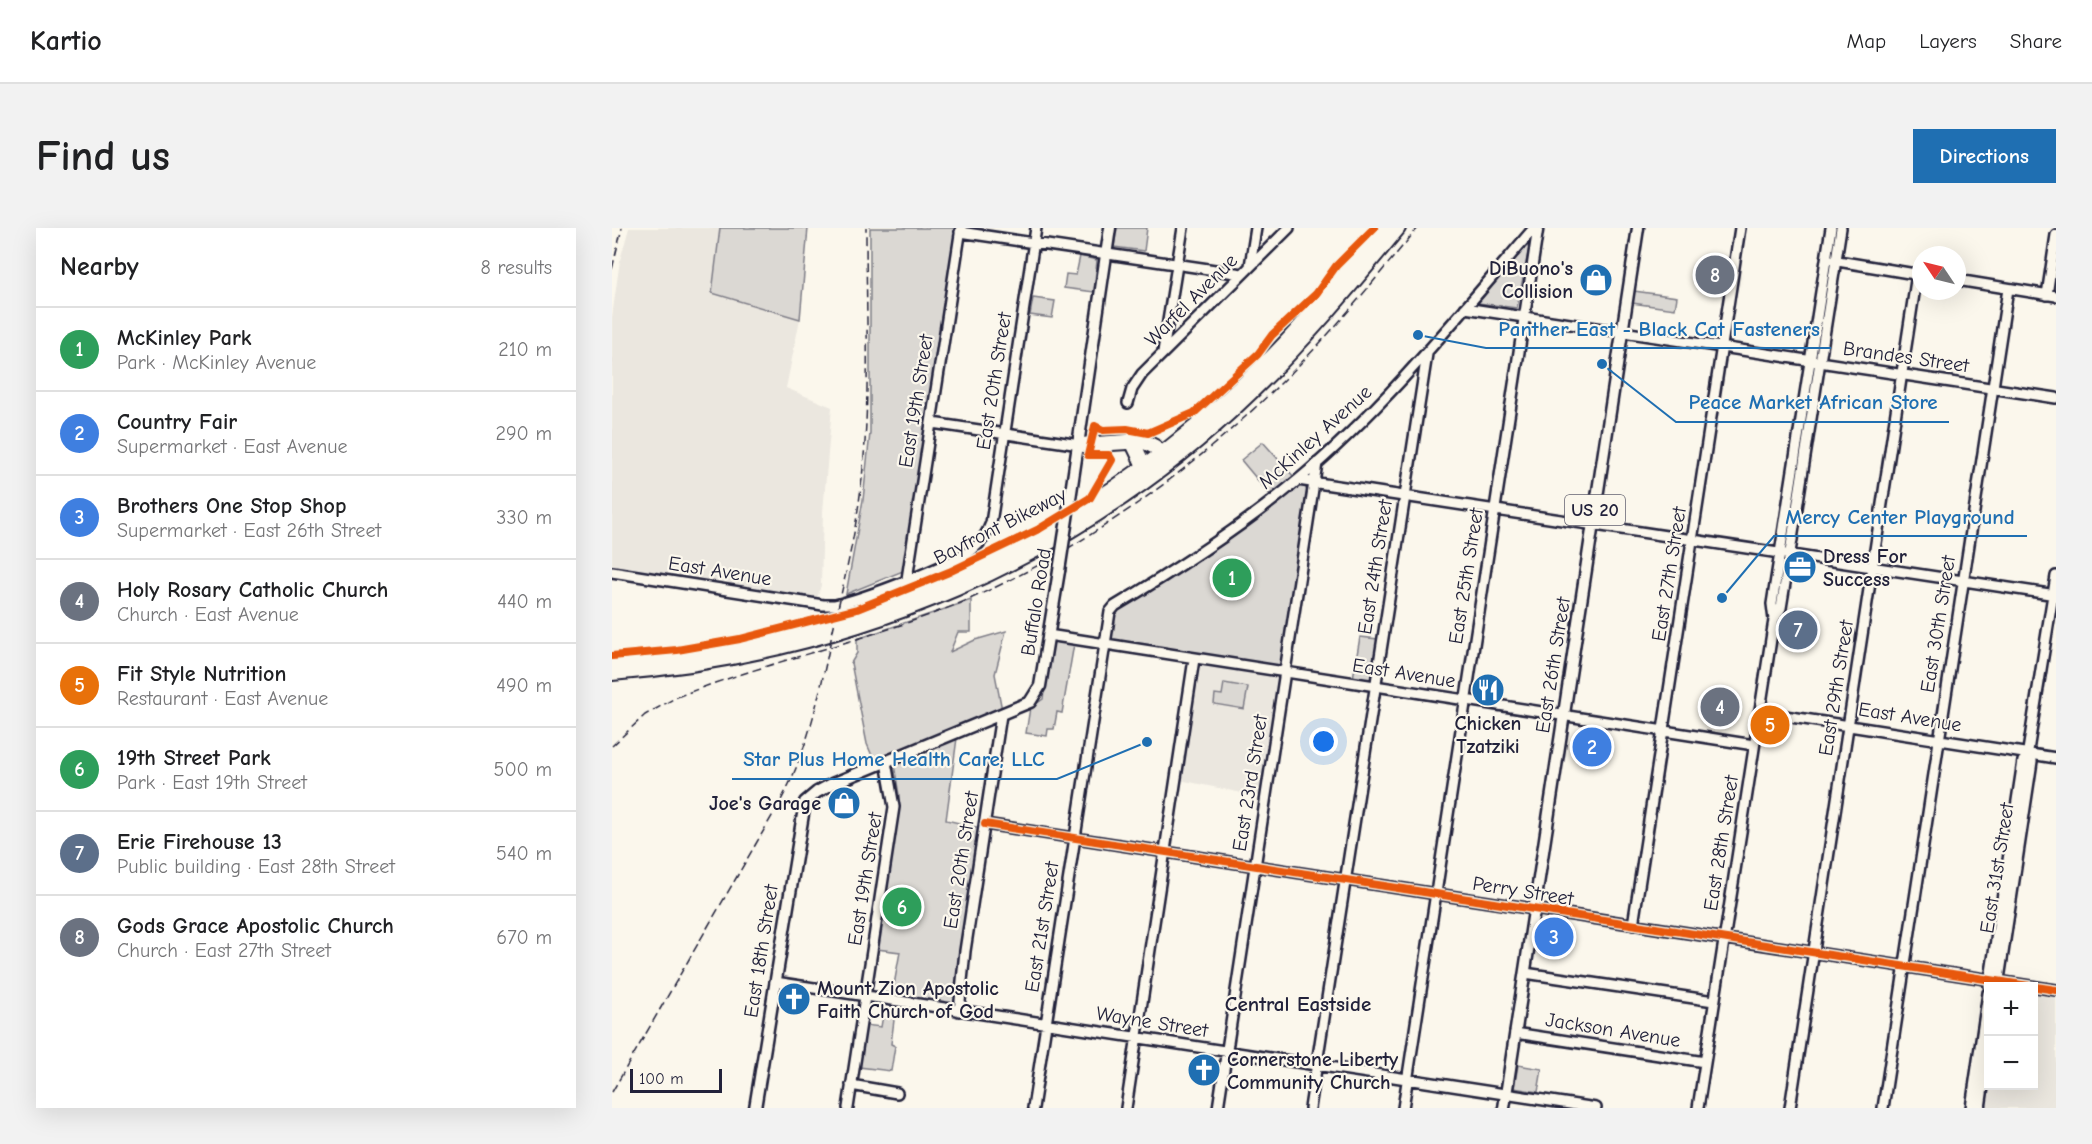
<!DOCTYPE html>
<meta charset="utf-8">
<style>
body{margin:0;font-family:"Comic Neue",sans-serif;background:#f2f2f2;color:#202124}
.controls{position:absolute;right:18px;bottom:18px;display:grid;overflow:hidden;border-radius:0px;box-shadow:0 6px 24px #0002}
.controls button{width:54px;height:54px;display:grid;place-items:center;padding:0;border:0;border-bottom:2px solid #e0e0e0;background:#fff;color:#202124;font:30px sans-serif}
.compass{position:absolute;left:1300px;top:18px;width:54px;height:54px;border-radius:50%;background:#fff;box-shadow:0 6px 24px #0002;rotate:305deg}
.scale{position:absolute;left:18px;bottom:15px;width:92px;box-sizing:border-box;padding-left:6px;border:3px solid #22223b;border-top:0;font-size:16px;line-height:21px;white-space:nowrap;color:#22223b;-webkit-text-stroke:4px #fbf7ec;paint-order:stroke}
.you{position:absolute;left:712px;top:514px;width:21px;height:21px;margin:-15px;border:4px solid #fff;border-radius:50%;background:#1a73e8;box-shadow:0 0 0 9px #1a73e833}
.badge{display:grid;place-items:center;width:39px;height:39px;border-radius:50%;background:#1f6fb2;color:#fff;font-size:20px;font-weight:700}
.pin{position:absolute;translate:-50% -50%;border:3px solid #fff;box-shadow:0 2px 6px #0006}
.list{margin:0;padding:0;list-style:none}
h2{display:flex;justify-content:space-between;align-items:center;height:78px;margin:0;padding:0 24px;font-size:26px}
h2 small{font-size:20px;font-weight:400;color:#757577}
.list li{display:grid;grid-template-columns:39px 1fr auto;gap:18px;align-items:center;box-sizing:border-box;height:84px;padding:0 24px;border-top:2px solid #e0e0e0}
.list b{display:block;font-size:22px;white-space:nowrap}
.list p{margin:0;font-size:20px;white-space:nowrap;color:#757577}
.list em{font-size:20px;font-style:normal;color:#757577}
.map{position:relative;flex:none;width:1444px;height:880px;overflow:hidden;border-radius:0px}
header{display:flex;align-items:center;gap:36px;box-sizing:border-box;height:84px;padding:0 30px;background:#fff;border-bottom:2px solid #e0e0e0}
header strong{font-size:28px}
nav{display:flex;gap:33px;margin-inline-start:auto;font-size:21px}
.intro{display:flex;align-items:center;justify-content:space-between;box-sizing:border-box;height:144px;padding:0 36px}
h1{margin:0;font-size:42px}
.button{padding:15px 27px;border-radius:0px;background:#1f6fb2;color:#fff;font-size:21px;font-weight:700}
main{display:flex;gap:36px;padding:0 36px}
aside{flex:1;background:#fff;border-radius:0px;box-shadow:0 6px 24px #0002}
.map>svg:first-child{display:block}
</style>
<header>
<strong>Kartio</strong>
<nav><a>Map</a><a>Layers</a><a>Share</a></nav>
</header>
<div class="intro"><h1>Find us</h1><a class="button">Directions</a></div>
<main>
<aside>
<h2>Nearby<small>8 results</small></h2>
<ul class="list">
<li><span class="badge" style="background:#2e9e5b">1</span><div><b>McKinley Park</b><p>Park · McKinley Avenue</p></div><em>210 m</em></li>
<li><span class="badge" style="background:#3f7fe0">2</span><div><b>Country Fair</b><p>Supermarket · East Avenue</p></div><em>290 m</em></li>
<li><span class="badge" style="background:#3f7fe0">3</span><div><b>Brothers One Stop Shop</b><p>Supermarket · East 26th Street</p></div><em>330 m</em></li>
<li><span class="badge" style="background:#6b7280">4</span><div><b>Holy Rosary Catholic Church</b><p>Church · East Avenue</p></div><em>440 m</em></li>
<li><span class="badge" style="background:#e8710a">5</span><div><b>Fit Style Nutrition</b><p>Restaurant · East Avenue</p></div><em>490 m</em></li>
<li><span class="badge" style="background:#2e9e5b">6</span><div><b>19th Street Park</b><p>Park · East 19th Street</p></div><em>500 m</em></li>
<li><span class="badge" style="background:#5c6f8a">7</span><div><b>Erie Firehouse 13</b><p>Public building · East 28th Street</p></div><em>540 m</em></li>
<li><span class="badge" style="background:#6b7280">8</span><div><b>Gods Grace Apostolic Church</b><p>Church · East 27th Street</p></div><em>670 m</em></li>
</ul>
</aside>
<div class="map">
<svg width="1444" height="880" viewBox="0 0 1444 880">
<rect width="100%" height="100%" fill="#fbf7ec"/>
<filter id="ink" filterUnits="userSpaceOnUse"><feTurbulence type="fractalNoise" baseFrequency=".0167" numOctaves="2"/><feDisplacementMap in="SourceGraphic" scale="12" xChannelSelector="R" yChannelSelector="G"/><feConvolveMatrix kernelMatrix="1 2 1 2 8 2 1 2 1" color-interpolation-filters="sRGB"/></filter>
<g filter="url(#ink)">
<path fill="#ebe7df" d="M17 0H108L100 65 188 91 174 160 220 179 211 284 209 357 205 371 0 339V89L8 32Z
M586 436 668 448 649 569 568 552Z
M1422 762 1444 765V880H1370L1376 841V858H1422Z"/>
<path fill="#dbd8d3" stroke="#7e7d87" stroke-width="1.5" d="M108 0H196L188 91 100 65Z
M258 0H344L291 343 234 366 251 272 258 205Z
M505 0H535L532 23 502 19Z
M914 17 917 20 905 80 866 75Z
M468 28 485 32 482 64 452 60 454 46 464 47Z
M1022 63 1065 69 1063 81 1020 75Z
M421 70 443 73 440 90 418 87Z
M651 214 682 249 659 268 629 232Z
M685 257 693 258 696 266 669 440 498 412 500 392 508 379Z
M359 372V404H346L338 424 363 412 394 403 383 446 390 482 267 533 261 530 255 516 239 435 245 425V411Z
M748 409 766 411 760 450 757 452 741 450Z
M443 414 462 416 450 485 445 484 442 501H436L435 508 414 505 418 480 431 471 438 417Z
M612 455 636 459 632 481 602 476 603 466 610 467Z
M345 510 334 592 369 600 345 778 280 768 288 724 265 721 286 588 287 567 282 536Z
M273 775 281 776 283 784 279 816 283 818 279 843 247 839 253 797 269 799Z
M906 837 930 841 926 864 902 860Z"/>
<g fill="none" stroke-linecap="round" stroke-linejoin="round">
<g stroke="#22223b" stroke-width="14">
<path id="minor" d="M348 4 630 46
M1220 32 1309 47
M638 38 644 0
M1345 52 1444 68
M1435 67 1444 7
M853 80 1444 170
M551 124 571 0
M516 175 520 161 530 146 677 0
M320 195 468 217
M686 252 1444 367
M0 344 211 377H223C254 370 336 339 361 321 370 314 375 306 379 295L424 0
M295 351 349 0
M1162 392 1169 380 1179 318 1229 0
M436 407 1142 517
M1147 484 1444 530
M1415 529 1444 348
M373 596 1444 762
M1021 697 1128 0
M913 745 1102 773
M163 754 984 880
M1377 758 1411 533 1415 530 1420 533 1419 540 1386 758
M347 783 353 723 389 487
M903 805 1093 834
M239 857 285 865
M236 880 282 579 274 534
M421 880 498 384 503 378C567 340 629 300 686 252 774 178 847 87 922 0
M514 880 582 431
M606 880 705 235
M698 880 815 126
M791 880 926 0
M1086 880 1162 392 1160 376 1219 0
M1178 880 1305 46
M1271 880 1396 61
M1359 880 1376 765
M1368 880 1376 824"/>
</g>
<g stroke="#22223b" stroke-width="15">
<path id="major" d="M458 271 498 0
M143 880 193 574 205 564 220 556 418 474 428 458 447 343
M892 880 1026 0"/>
</g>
<g stroke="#22223b" stroke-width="18">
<path id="highway" d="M520 213 533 240
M468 217 531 213 543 219 556 233
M0 434C255 414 479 310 660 129 700 88 735 44 771 0
M0 445C239 426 466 332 639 164 692 113 739 57 786 0"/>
</g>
<use href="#minor" stroke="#fbf7ec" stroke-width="9"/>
<use href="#major" stroke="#fbf7ec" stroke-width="10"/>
<use href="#highway" stroke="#fbf7ec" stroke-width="14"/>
<path stroke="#22223b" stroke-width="1.5" stroke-dasharray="9 4.5" stroke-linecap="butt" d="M0 41 10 0
M0 518 33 487 65 469C159 432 260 412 353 373 476 320 591 235 684 140 728 96 766 47 806 0
M0 864 167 576C196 523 207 469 219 411 230 361 243 311 249 259 259 174 254 86 254 0"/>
<g stroke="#22223b" stroke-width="15" stroke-linecap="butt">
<path id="major-bridge" d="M447 343 458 271"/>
</g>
<use href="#major-bridge" stroke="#fbf7ec" stroke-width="10"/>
<g stroke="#fbf7ec" stroke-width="11">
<path id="cycleway" d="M0 428 65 422 128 411 245 381 337 344 427 301 478 270 500 232 497 227H476L483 198 491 202 515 201 536 205 582 185 646 126 660 107 704 66 724 38 762 0
M373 596 1444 762"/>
</g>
<use href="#cycleway" stroke="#e8590c" stroke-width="8"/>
</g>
</g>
<defs>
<g id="shop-disc" transform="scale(1.725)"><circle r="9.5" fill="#1f6fb2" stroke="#fbf7ec"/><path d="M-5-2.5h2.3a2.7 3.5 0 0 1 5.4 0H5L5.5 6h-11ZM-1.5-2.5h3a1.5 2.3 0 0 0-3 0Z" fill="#fff"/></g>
<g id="office-disc" transform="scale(1.725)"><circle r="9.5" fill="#1f6fb2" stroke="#fbf7ec"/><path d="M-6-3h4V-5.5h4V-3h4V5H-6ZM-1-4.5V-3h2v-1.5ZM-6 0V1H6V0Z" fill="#fff"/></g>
<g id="restaurant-disc" transform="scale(1.725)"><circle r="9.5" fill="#1f6fb2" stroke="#fbf7ec"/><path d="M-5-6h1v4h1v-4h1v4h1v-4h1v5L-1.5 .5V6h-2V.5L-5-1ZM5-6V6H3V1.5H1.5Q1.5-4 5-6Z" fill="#fff"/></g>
<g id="church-disc" transform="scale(1.725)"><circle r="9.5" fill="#1f6fb2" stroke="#fbf7ec"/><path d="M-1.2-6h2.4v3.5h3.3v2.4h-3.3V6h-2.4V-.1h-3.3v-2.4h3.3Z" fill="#fff"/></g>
</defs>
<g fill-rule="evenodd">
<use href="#shop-disc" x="984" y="52"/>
<use href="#office-disc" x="1188" y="339"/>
<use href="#restaurant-disc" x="876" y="462"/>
<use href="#shop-disc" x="232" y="575"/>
<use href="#church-disc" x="182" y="771"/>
<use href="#church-disc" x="592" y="842"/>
</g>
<g text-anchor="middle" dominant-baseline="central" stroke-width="4.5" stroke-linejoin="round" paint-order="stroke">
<rect fill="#fbf7ec" stroke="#636270" stroke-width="1.5" x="953" y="267" width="60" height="30" rx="4.5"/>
<g font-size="18" font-weight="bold" fill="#22223b">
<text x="983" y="282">US 20</text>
</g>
<g font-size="20" font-weight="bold" fill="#22223b" stroke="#fbf7ec" text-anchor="start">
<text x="961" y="40" text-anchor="end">DiBuono's<tspan x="961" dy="23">Collision</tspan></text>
<text x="1211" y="328">Dress For<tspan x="1211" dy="23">Success</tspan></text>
<text x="876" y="495" text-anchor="middle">Chicken<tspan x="876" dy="23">Tzatziki</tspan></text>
<text x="209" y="575" text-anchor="end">Joe's Garage</text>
<text x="205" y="760">Mount Zion Apostolic<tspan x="205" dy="23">Faith Church of God</tspan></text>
<text x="615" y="831">Cornerstone Liberty<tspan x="615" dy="23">Community Church</tspan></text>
</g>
<g font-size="20" fill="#22223b" stroke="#fbf7ec">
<text transform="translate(579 72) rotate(-45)">Warfel Avenue</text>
<text transform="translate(1294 129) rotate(8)">Brandes Street</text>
<text transform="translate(382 153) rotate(-81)">East 20th Street</text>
<text transform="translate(304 173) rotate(-81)">East 19th Street</text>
<text transform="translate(703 209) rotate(-42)">McKinley Avenue</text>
<text transform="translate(388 298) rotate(-27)">Bayfront Bikeway</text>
<text transform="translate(763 339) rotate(-81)">East 24th Street</text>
<text transform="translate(108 343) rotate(9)">East Avenue</text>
<text transform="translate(1057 346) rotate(-81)">East 27th Street</text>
<text transform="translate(854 348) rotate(-81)">East 25th Street</text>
<text transform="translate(424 374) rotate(-81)">Buffalo Road</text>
<text transform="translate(1326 396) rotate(-81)">East 30th Street</text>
<text transform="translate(941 437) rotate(-81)">East 26th Street</text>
<text transform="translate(792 445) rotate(9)">East Avenue</text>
<text transform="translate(1224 460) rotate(-81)">East 29th Street</text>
<text transform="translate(1298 489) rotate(9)">East Avenue</text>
<text transform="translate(638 555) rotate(-81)">East 23rd Street</text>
<text transform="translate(1109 615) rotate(-81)">East 28th Street</text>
<text transform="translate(349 632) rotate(-81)">East 20th Street</text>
<text transform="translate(1385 640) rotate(-81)">East 31st Street</text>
<text transform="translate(253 651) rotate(-81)">East 19th Street</text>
<text transform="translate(911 663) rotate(9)">Perry Street</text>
<text transform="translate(430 699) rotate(-81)">East 21st Street</text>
<text transform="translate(149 723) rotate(-81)">East 18th Street</text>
<text transform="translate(540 794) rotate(9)">Wayne Street</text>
<text transform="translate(1001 802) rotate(9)">Jackson Avenue</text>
</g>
<g font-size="21" font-weight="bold" fill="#22223b" stroke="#fbf7ec">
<text x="686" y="776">Central Eastside</text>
</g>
</g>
<path fill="none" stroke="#1f6fb2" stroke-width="2" d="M806 107L874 120H1219M990 136L1064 194H1337M1110 370L1162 308H1415M535 514L445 551H120"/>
<g fill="#1f6fb2" stroke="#fbf7ec" stroke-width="2">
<circle cx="806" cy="107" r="6"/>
<circle cx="990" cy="136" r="6"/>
<circle cx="1110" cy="370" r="6"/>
<circle cx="535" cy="514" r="6"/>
</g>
<g font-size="21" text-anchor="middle" font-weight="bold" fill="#1f6fb2" stroke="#fbf7ec" stroke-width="4.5" stroke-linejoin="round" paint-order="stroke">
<text x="1047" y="108">Panther East - Black Cat Fasteners</text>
<text x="1201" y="181">Peace Market African Store</text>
<text x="1288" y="296">Mercy Center Playground</text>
<text x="282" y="538">Star Plus Home Health Care, LLC</text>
</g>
</svg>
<div class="controls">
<button>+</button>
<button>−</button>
</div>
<svg class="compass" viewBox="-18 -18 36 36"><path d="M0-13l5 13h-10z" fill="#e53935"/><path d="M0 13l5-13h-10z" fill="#757577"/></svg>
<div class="scale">100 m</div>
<div class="you"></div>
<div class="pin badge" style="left:620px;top:350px;background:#2e9e5b">1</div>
<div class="pin badge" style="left:980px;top:519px;background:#3f7fe0">2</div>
<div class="pin badge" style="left:942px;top:709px;background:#3f7fe0">3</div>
<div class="pin badge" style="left:1108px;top:479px;background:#6b7280">4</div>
<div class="pin badge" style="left:1158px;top:497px;background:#e8710a">5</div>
<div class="pin badge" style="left:290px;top:679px;background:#2e9e5b">6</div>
<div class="pin badge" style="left:1186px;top:402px;background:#5c6f8a">7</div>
<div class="pin badge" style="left:1103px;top:47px;background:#6b7280">8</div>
</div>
</main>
